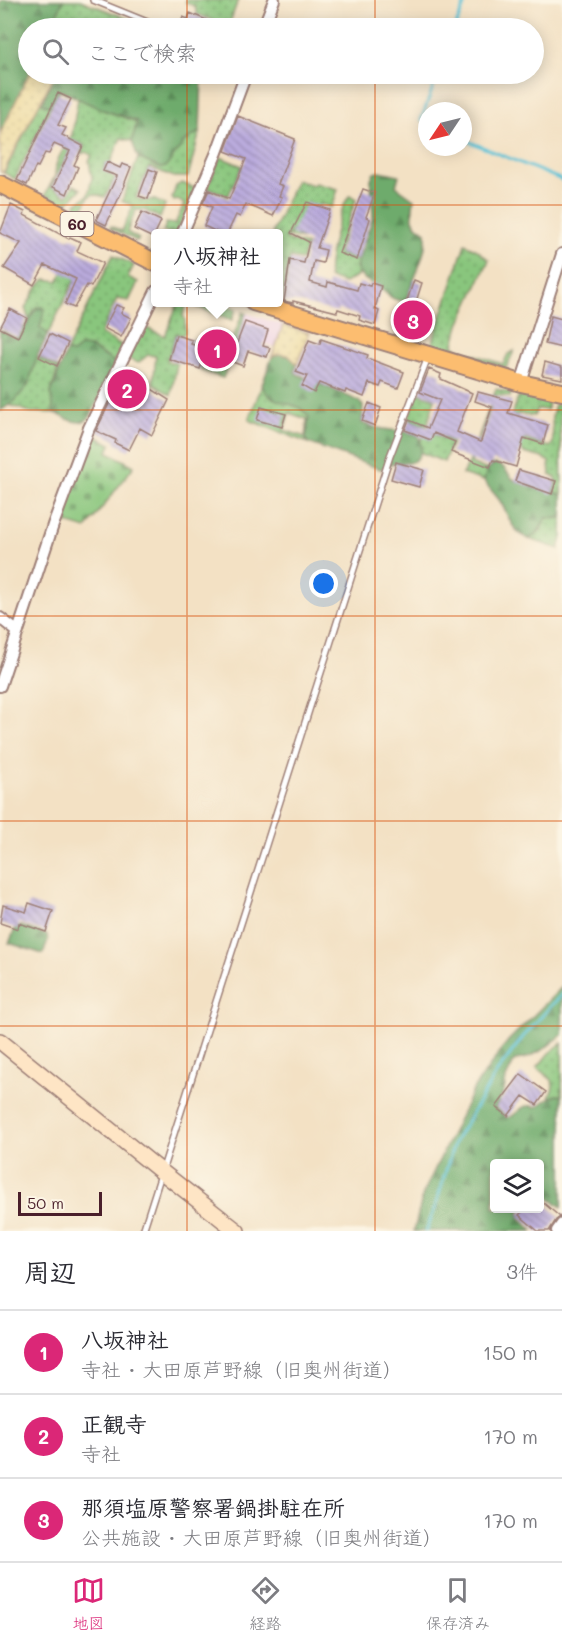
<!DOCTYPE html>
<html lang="ja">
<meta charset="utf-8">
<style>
body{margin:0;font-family:Mali,"Klee One",sans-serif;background:#f2f2f3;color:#2b2b33}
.controls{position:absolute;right:18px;bottom:18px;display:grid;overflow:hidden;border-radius:6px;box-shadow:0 3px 15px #0003}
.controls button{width:54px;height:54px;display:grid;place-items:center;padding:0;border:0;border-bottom:2px solid #e1e1e2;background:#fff;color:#2b2b33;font:30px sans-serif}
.compass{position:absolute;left:418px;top:102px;width:54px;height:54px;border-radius:50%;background:#fff;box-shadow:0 3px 15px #0003;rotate:235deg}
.scale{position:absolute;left:18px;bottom:15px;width:84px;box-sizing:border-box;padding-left:6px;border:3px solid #4a1f2b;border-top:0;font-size:16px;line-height:21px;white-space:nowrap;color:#4a1f2b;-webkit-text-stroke:4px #fcf5e5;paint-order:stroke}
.you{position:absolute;left:324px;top:584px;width:21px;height:21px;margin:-15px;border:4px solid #fff;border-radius:50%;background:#1a73e8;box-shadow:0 0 0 9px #1a73e833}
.badge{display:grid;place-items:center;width:39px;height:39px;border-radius:50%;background:#db2777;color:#fff;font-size:20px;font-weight:700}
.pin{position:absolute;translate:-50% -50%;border:3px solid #fff;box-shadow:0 2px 6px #0006}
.popup{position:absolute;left:151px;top:229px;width:132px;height:78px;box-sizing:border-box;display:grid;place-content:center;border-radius:6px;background:#fff;filter:drop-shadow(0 2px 4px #0005);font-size:20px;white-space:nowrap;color:#7c7c81}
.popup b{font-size:22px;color:#2b2b33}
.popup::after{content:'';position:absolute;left:50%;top:100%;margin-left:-12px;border:12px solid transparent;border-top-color:#fff}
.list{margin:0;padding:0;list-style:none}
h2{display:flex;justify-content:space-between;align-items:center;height:78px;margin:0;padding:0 24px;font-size:26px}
h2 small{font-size:20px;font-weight:400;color:#7c7c81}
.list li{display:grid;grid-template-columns:39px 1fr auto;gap:18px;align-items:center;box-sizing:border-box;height:84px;padding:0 24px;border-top:2px solid #e1e1e2}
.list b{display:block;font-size:22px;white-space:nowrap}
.list p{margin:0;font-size:20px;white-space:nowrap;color:#7c7c81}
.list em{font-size:20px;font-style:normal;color:#7c7c81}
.icon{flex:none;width:33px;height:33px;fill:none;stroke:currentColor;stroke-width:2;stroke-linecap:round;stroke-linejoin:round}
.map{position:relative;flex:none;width:562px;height:1231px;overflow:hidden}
.search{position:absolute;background:#fff;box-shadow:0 3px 15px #0003;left:18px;right:18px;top:18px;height:66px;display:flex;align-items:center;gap:15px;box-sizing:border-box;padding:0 21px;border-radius:33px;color:#7c7c81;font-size:22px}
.sheet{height:330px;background:#fff}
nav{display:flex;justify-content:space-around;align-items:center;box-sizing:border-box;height:84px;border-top:2px solid #e1e1e2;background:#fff;font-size:16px;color:#7c7c81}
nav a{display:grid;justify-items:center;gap:3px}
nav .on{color:#db2777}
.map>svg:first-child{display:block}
</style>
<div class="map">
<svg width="562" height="1231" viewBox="0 0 562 1231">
<defs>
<pattern id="grass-dots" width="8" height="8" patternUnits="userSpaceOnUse" patternTransform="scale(1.5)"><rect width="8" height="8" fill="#89c67d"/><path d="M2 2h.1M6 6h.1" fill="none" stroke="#72a067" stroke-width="1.8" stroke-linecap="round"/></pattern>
<pattern id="forest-firs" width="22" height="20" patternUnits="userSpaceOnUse" patternTransform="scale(1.5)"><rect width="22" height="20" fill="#6eab6c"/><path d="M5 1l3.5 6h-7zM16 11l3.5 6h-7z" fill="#5c8b59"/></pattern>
<pattern id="sand-dots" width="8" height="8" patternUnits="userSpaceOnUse" patternTransform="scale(1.5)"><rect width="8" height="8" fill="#eeda9e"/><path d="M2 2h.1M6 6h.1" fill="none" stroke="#cebb88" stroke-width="1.8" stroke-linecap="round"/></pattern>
<pattern id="cemetery-stones" width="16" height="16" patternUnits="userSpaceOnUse" patternTransform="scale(1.5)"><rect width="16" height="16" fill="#89c67d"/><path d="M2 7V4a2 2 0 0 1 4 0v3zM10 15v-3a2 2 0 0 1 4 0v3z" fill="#72a067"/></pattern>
<pattern id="building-back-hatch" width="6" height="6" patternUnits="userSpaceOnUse" patternTransform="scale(1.5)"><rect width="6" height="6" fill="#baabdd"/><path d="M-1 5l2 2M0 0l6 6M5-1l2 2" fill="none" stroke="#998bb3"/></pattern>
</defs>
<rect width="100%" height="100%" fill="#fcf5e5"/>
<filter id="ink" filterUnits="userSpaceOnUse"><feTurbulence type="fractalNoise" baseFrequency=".0167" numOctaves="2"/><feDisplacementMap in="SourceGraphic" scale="12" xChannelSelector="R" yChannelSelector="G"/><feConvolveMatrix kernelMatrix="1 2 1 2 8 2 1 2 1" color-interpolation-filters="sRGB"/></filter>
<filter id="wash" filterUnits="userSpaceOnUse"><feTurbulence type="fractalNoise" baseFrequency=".008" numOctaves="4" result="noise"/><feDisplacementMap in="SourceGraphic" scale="24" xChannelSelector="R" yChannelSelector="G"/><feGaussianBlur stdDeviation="1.35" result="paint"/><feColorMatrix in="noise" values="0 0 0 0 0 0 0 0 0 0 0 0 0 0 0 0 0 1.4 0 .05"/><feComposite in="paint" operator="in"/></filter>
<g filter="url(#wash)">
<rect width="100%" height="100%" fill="#f3e1c4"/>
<path fill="#eed0e8" d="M246 313 283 325 275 347 239 334Z"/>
<path fill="url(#grass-dots)" stroke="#6a7254" stroke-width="1.5" fill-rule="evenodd" d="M63 0H80L152 28H88L90 21 74 15 69 28H51Z
M186 0H238L228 28H213L214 25 212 20 197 14 195 6 186 3Z
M78 98 103 110 137 122 132 141 121 138 110 164 106 163 103 170 115 178 105 197 93 194 88 198 82 210 90 215V217L74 209 77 203 88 195 92 178 89 161 92 156 86 152 81 154 84 145 74 141 51 187 67 196 74 185 81 189C76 196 70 198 66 206L45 195 55 176 56 165 59 157 72 135Z
M41 101 50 107 15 179 4 173Z
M200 131 188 177H174L149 167 136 198 146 201 153 199 165 205 160 218 144 210H136L127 232 139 239 137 241 110 228 111 226 122 231 133 206 122 201 138 158 160 168 184 142Z
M220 157 242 166 228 196 209 188 201 203Z
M296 180 313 185 315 183 338 189 332 207 320 204 311 231 304 239 289 237 291 231 286 240 307 245 302 260 290 258 282 299 278 298V234H272Z
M182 183 197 189 176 233 163 232 166 223 175 224 184 204 178 200 174 201 172 198 176 186Z
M350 195 356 199 338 251 340 254 358 261 356 267 360 274 345 283 329 278C326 263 340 206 350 195Z
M465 244 477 250 489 260 459 325 454 344 457 349 503 364 508 354 514 351 506 368 433 346 432 344Z
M113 255 134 265 128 277 138 282 129 301 117 299 100 334 122 345 114 362 90 347 73 353 66 352Z
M66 267 78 273 48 334 39 328 44 311 37 307 29 320 25 308 36 289 45 279 58 281Z
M199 302 220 303 236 309 232 320 197 307Z
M178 303H187L183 315 185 320V333L182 335 176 334 167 361 177 364 171 395 153 384 156 356 148 355 138 363 127 358 144 327 165 336Z
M243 312 246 313 223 378 200 370 207 349 193 344 194 339 233 338Z
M37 357 58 368 51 393 54 413 30 412 9 405C26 392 31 377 37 357Z
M262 385C268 401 284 401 298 407 302 409 306 413 309 417L306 439 308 443 249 420ZM289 413 307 419 305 437 284 430Z
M496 389 511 393 510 397 495 395 471 463 487 470 484 481 462 474 469 463Z
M418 393 435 399 427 426 408 419Z
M519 395 549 402 547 410 537 409 534 416 518 414 515 416 521 437 525 440 550 447 553 443 552 417 555 404 560 405 562 495 553 491 557 482 556 478 550 475 549 462 543 458 524 453 520 447 501 443Z
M425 430 452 442 444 462 417 451Z
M562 515V537L559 549 529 539 540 531 546 518H560Z
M562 1043V1096L558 1095 549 1098 553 1087 552 1080 537 1068 549 1053Z"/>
<path fill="url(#forest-firs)" stroke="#5c654c" stroke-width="1.5" d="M2 0H63L51 28H28L29 74 0 134V4Z
M55 74H202L200 131 184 142 166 167 160 168 138 158 132 141 137 121 103 110 62 91 58 92 50 107 42 103Z
M380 171 399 175 396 186 414 199C412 218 409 221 426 232 428 251 413 281 406 299L404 301C393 301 390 296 382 290 371 282 362 281 356 267L373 217 371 179 374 173Z
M37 307H43L44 311 40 328 48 334 37 357 28 385 15 401 0 411V330L15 338 19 337Z
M81 346 90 347 114 362 113 369 90 417C79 428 67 418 54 413L51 393 66 352 73 353Z
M278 354C286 355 293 356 297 364L295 371 297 374 359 401 363 406 362 423C384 433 397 427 419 436 423 447 422 461 408 463 403 463 398 462 393 463 389 465 385 468 380 469L308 443 306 439 309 417C306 414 303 409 298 407 284 401 268 402 262 385L272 357Z
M494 464C507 464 506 476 516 481 528 488 552 489 562 495V515L560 518H546C541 527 539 534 529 539 512 533 509 516 500 501 495 494 489 488 484 481L487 470Z
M21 926 47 935 48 940 43 954 9 943 15 929Z
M562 987V1035C548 1046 533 1059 515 1060L506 1078 504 1091 495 1108 508 1118C522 1113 519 1102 537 1107L549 1098 558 1095 562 1096V1207L540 1192V1164H494V1208L521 1209 519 1211 520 1218 533 1231H414L423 1194 474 1088 508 1041Z"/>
<path fill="url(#sand-dots)" stroke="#9c7c64" stroke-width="1.5" d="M29 74H55L3 173 0 171V134Z
M283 325 309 333 297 364 288 355 278 354 272 357Z"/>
<path fill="url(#cemetery-stones)" stroke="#6a7254" stroke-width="1.5" d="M93 435 111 444 108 452 134 466 86 529 60 521Z"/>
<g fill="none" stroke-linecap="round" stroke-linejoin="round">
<path stroke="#5ac2d7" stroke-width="3" d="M455 28 466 0
M427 124 421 120 438 74
M463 139 562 180
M426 1231 435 1208 454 1143 497 1072 523 1037 562 994"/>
</g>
<g id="blocks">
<path fill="url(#building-back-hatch)" d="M190 13 211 22 208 28H179L183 17 188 19Z
M58 93 71 99 58 125 66 128 62 135 83 146 74 165 78 167 67 194 53 187 70 151 54 144 49 154 45 153 38 167 36 166 27 185 17 180Z
M238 116 295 139 278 184 283 186 279 196 282 197 273 216 246 204 240 217 236 215 227 234H221L204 226 212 207 203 203 209 190 229 199 246 159 225 151Z
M107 162 120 168 122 164 131 167 124 185H125L106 225 96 220 117 176 103 171Z
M149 169 157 172 148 199 139 196Z
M363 189 375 193 366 217 370 219 357 260 339 253Z
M307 202 330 210 317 248 326 250 323 263 314 261 310 282 327 287 328 282 357 290 359 283 370 286 371 283 381 286 375 309 379 311 375 325 359 320 360 316 338 309 337 312 293 301V303L284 301 290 260 304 263 309 242 291 233Z
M11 205 25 212 24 215 69 239 70 237 81 242 77 251 103 263 91 287 87 285 74 308 65 304 76 279 45 265 34 285 4 268 21 243 0 233Z
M142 212 161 221 153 238 134 229Z
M414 280 422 283 414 308 422 310 416 332 403 329 407 316 402 315Z
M116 305 124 308 121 313 131 318 121 337 104 328Z
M10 309 27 318 18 337 0 328Z
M551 316 562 319V348L545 344Z
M245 322 268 330 263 346 270 348 267 357 248 351 243 366 230 361 231 358 211 351 214 343 217 342 235 348Z
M50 334 68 343 57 366 39 357Z
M176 335 192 340 191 344 206 349 200 369 169 359Z
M321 339 368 355 367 358 404 372 398 388 382 382 380 387 369 383 364 397 346 390 345 393 319 383 314 393 302 386 307 376 296 372 309 340 320 344Z
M545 362 562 367V379L542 375Z
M429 369 441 374 440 378 441 379 472 393 457 432 480 442 481 441 492 407 475 401 478 392 512 401 508 413 548 425 543 444 524 438 516 467 493 460 490 467 451 452 455 442 434 433 431 440 405 430 409 420 428 428 440 400 420 392Z
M124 373 130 376 131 373 140 378 139 381 169 400 152 435 140 428 129 450 115 443 116 440 96 431Z
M369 403 381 408 375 426 362 421Z
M261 407 286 414 282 427 257 420Z
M396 462 424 470 419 487 391 479Z
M519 470 556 481 552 494 515 481Z
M29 903 53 911 46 932 19 923 18 929 0 923 3 905 26 912Z
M521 1074 546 1092 537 1105 523 1096 508 1116 496 1107Z
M540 1200 560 1217 556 1220 549 1231H538L519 1215 525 1209H540Z"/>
</g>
</g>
<g filter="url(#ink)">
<use href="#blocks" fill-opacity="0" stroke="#9e8078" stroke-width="1.5"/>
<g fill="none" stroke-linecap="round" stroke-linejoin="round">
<g stroke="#9e8078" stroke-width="8">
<path id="lane" d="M93 0 162 28
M143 1231 390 456 428 357"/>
</g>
<g stroke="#9e8078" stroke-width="14">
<path id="street" d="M263 28 274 0
M182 234 217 152 246 74
M521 383 562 254
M0 618 18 632
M0 686 53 525 89 428 156 291
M557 1231 562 1224"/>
</g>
<g stroke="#9e8078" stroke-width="18">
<path id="secondary" d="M0 1041 162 1172 237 1231"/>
</g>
<g stroke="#9e8078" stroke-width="20">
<path id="primary" d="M0 184 156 263
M253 302 521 383 562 392"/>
</g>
<use href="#lane" stroke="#fff" stroke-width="5"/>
<use href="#street" stroke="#fff" stroke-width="10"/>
<use href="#secondary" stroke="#fee5c5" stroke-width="15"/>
<use href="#primary" stroke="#fcbd6f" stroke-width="16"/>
</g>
</g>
<path fill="none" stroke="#d8530f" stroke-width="1.5" stroke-opacity="0.55" d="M187 0V28M375 0V28M187 74V1231M375 74V1231M0 205H562M0 410H562M0 616H562M0 821H562M0 1026H562"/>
<g text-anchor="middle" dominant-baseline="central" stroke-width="4.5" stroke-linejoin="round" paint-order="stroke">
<rect fill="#fcf5e5" stroke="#7f5f63" stroke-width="1.5" x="60.5" y="212" width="33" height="24" rx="4.5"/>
<g font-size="15" font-weight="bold" fill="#4a1f2b">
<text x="77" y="224">60</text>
</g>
</g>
</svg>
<div class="controls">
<button><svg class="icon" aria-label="layers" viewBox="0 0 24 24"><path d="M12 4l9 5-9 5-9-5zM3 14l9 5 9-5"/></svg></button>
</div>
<svg class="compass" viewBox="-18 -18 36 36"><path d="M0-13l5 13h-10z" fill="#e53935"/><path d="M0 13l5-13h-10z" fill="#7c7c81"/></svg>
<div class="scale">50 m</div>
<div class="you"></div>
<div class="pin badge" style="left:217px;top:349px">1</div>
<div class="popup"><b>八坂神社</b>寺社</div>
<div class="pin badge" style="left:127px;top:389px">2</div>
<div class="pin badge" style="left:413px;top:320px">3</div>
<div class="search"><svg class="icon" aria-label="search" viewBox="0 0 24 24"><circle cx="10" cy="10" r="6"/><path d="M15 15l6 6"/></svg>ここで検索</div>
</div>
<section class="sheet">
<h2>周辺<small>3件</small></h2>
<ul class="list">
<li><span class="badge">1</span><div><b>八坂神社</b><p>寺社 · 大田原芦野線（旧奥州街道）</p></div><em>150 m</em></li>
<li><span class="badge">2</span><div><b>正観寺</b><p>寺社</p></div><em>170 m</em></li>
<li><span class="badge">3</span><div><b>那須塩原警察署鍋掛駐在所</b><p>公共施設 · 大田原芦野線（旧奥州街道）</p></div><em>170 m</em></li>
</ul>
</section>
<nav>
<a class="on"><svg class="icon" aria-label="map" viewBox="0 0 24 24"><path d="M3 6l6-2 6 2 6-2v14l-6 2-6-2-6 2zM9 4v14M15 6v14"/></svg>地図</a>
<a><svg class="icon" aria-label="directions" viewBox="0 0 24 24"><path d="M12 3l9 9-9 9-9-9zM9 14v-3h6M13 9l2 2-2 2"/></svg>経路</a>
<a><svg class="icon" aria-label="saved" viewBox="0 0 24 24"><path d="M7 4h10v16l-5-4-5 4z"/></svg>保存済み</a>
</nav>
